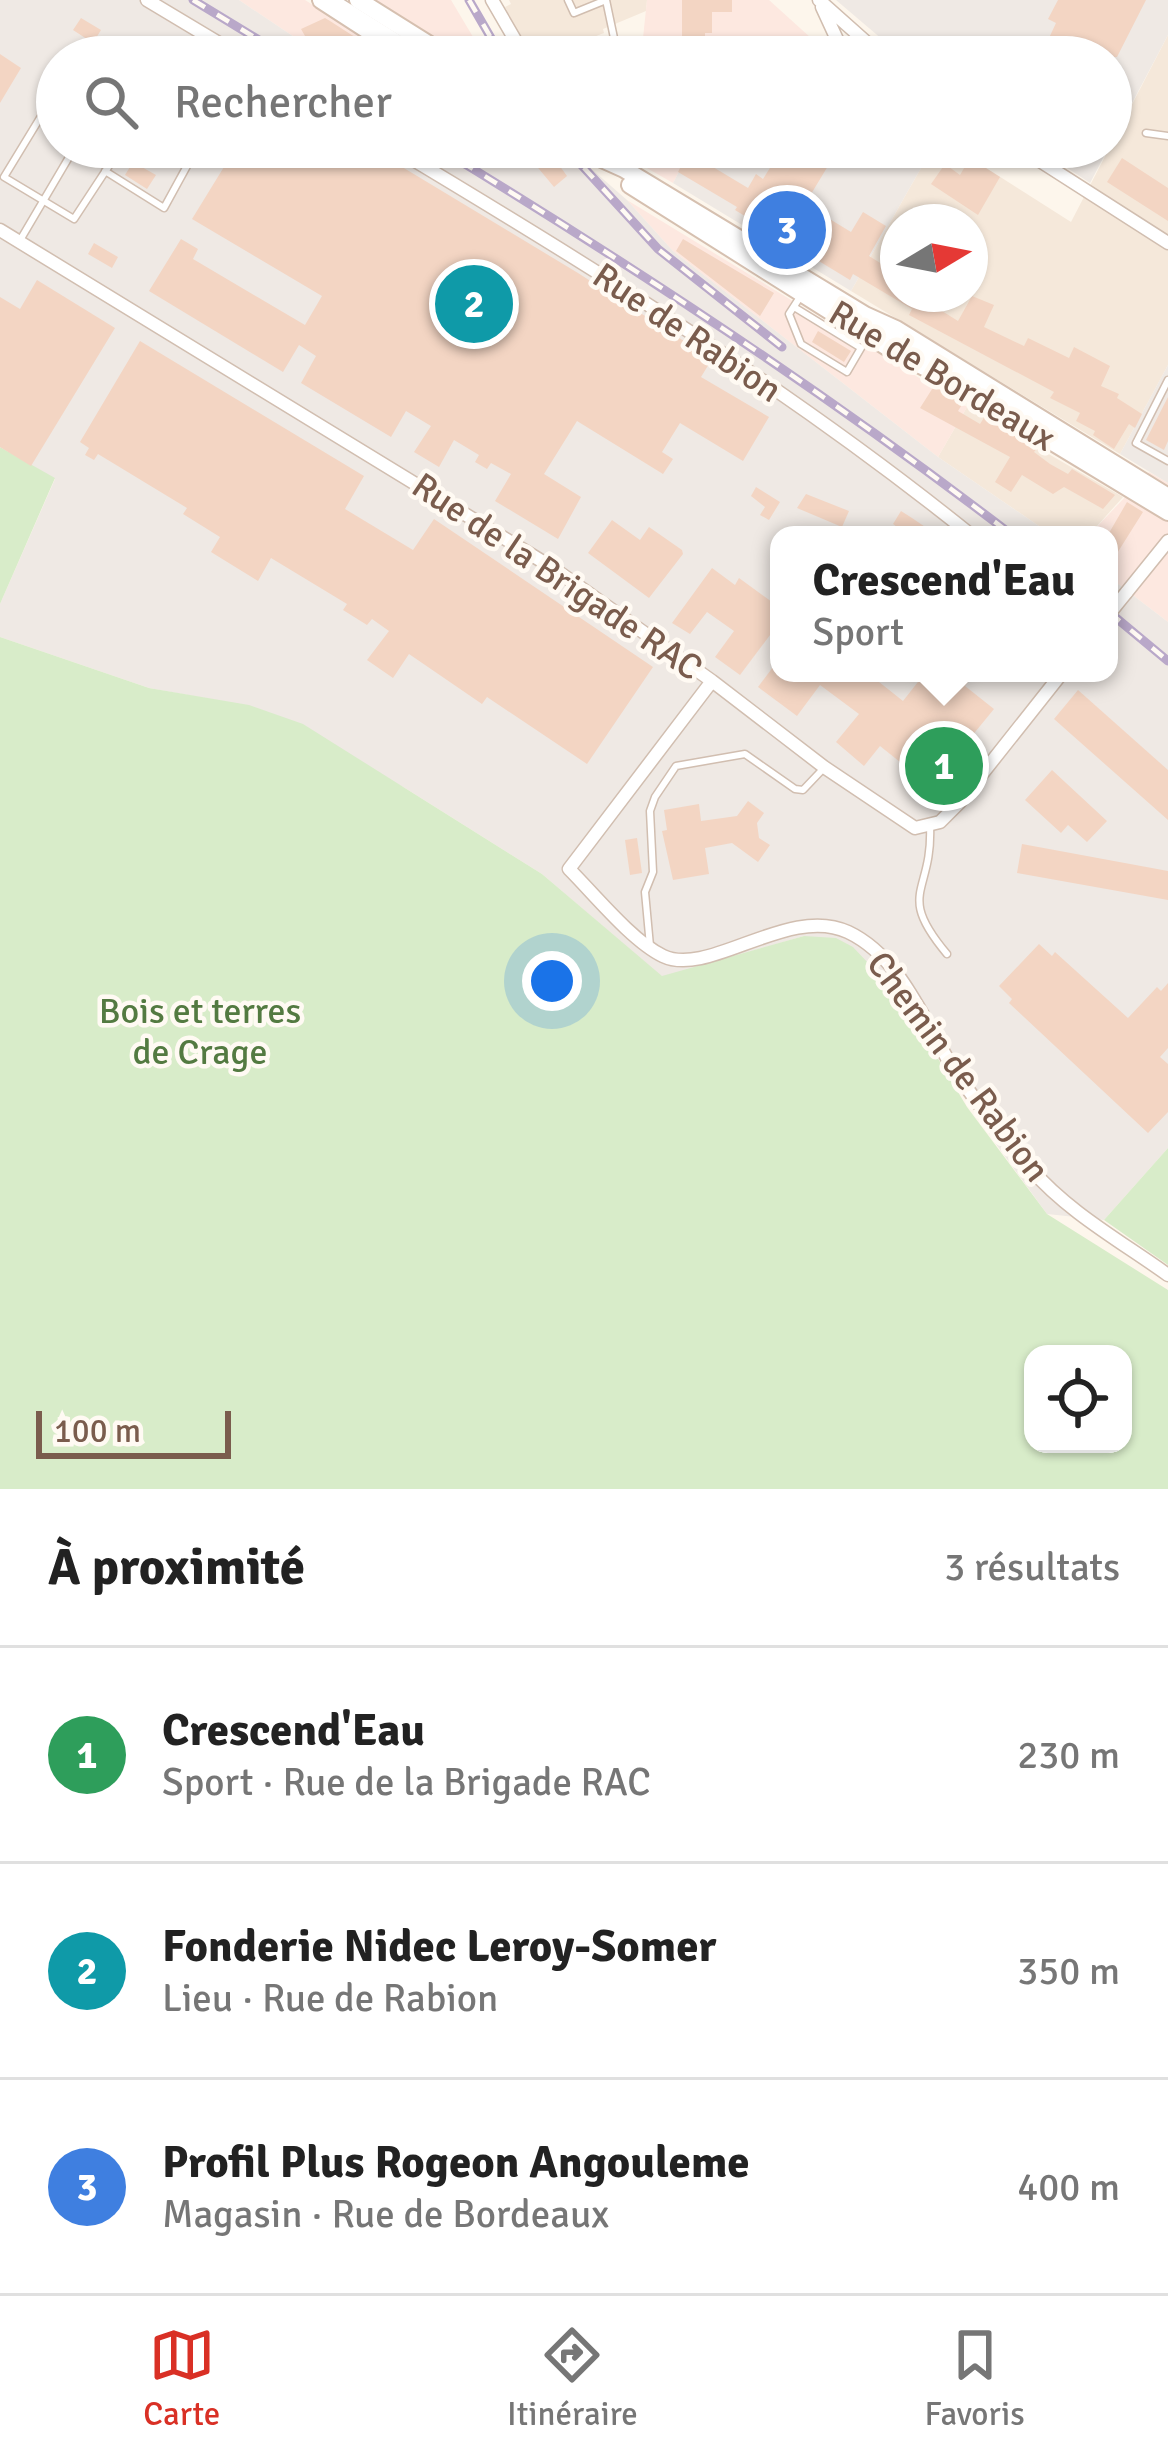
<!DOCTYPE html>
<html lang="fr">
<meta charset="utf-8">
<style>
body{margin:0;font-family:Signika,sans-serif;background:#f6f6f6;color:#222}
.controls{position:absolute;right:36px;bottom:36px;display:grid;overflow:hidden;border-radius:24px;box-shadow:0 3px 9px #0004}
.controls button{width:108px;height:108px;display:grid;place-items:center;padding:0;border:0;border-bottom:3px solid #e0e0e0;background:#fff;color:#222;font:60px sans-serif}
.compass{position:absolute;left:880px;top:204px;width:108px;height:108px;border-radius:50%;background:#fff;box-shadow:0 3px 9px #0004;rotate:80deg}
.scale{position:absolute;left:36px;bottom:30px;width:195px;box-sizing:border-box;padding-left:12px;border:6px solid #7a5c4d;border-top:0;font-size:33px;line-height:42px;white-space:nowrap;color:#7a5c4d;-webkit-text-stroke:9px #fffaf3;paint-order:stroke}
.you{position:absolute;left:552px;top:981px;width:42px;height:42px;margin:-30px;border:9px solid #fff;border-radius:50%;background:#1a73e8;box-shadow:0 0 0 18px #1a73e833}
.badge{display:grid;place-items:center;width:78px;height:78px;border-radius:50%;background:#d93025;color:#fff;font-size:39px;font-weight:700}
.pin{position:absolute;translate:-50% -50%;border:6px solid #fff;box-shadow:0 3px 12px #0006}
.popup{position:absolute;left:770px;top:526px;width:348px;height:156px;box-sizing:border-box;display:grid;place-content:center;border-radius:24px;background:#fff;filter:drop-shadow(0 3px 9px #0005);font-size:39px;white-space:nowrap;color:#767676}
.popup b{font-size:45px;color:#222}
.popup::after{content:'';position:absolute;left:50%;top:100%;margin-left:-24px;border:24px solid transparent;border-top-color:#fff}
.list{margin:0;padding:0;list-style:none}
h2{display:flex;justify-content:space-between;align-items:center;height:156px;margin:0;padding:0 48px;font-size:51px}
h2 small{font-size:39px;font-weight:400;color:#767676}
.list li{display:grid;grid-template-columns:78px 1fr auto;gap:36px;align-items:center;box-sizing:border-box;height:216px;padding:0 48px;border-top:3px solid #e0e0e0}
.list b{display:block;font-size:45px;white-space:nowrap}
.list p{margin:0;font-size:39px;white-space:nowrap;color:#767676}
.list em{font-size:39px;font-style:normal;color:#767676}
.icon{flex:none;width:66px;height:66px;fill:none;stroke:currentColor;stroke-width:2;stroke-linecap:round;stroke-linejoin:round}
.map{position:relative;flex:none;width:1168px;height:1489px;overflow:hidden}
.search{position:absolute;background:#fff;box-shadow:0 3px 9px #0004;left:36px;right:36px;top:36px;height:132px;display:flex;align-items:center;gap:30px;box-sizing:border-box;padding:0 42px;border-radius:66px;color:#767676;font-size:45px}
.sheet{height:804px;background:#fff}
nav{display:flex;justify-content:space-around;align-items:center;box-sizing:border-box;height:168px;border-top:3px solid #e0e0e0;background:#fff;font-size:33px;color:#767676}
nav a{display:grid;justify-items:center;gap:6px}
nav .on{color:#d93025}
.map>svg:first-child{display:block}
</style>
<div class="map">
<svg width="1168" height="1489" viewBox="0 0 1168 1489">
<rect width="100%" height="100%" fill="#fdf6ec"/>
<path fill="#f5e8da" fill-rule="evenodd" d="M509 0H647L646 11 603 29 604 33 542 57H533L520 36 505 7 511 4Z
M1168 35V365L1120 454 851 291 933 147H953L1071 222ZM898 222H970V294H898Z
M967 407 1123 497 1089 535H1052L938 457Z"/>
<path fill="#fde8e0" d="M239 0H305L395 57H324Z
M355 0H451L485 57H443Z
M647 0H769L832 57H641Z
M619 147H692L673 183 617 151Z
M627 200 967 407 938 457 673 251Z
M1149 472 1168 483V622L1109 577V535H1089Z"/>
<path fill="#efe9e4" d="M0 0H239L324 57H57V147H475L488 154 493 147H548L579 158 627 200 673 251 938 457 1052 535H779V673H1109V577L1168 622V1148L1104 1220 1047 1214 996 1144 903 1000 804 936 662 977 542 874 405 788 249 706 149 688 0 637V604L55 479 0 447Z
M836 0H1168V35L1111 143V57H903Z
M692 147H933L851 291 673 183Z
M1036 147H1109L1090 183Z
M1168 365V483L1120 454Z"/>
<path fill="#d8ecc9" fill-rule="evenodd" d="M0 447 55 478 0 604Z
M0 637 149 688 249 705 303 724 542 874 662 976 804 936 836 938 853 947 903 1000 967 1107 1047 1214 1168 1290V1489H0ZM1033 1354H1123V1444H1033Z
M1168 1148V1265L1104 1220Z"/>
<path fill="#f3d5c3" d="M682 0H732V12H712V33H705V57H682Z
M1058 0H1146L1117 57H1067L1071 50 1049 38 1056 23 1048 19Z
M81 18 101 30 93 43 73 30Z
M325 18 330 21 386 57H351L327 42 324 48 305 36 301 29Z
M0 54 21 68 0 103Z
M147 147H172L182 158 178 166Z
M217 147H369L578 273 712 359 701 377 769 417 743 461 680 423 662 452 673 459 663 474 577 421 544 474 581 497 558 539 495 501 511 474 491 463 487 469 475 462 479 455 454 440 439 467 414 452 431 426 406 411 391 437 301 383 316 356 299 345 283 372 149 291 181 239 198 249 193 259 305 325 322 296 192 219 227 162 213 155Z
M647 147H690L688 152 748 188 756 174 763 179 783 147H807L831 161 805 204 851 232 863 212 886 226 869 256 898 274V294H941L934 306 958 321 972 296 994 305 984 327 1024 346 1028 338 1069 358 1074 347 1110 366 1101 386 1119 394 1117 398 1142 414 1135 428 1129 424 1114 449 1093 435 1095 431 1076 421 1080 413 1050 398 1054 392 909 315 912 309 853 274 850 280 735 210 737 207 678 172 680 168Z
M549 151 567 176 554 187 534 163Z
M970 158 1000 177 978 215 931 184 945 164 960 175Z
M1122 158 1168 188V221L1107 182Z
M133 162 156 175 147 189 125 175Z
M683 239 774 293 760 316 676 251Z
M94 243 118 257 112 268 88 254Z
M37 280 115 328 31 466 0 447V297L20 309Z
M818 331 851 351 844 362 812 342Z
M140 341 364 476 345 509 413 550 434 519 653 667 587 764 487 697 482 704 409 654 393 678 367 660 389 631 372 619 367 625 343 610 347 604 271 558 258 581 211 552 220 537 183 514 187 508 98 454 94 460 85 455 89 448 80 442Z
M934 386 963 403 958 411 980 424 985 416 1037 448 1034 452 1050 464 1068 474 1072 469 1115 495 1103 509 1064 487 1053 494 1022 475 1011 492 995 482 1010 457 920 408Z
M1168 397V441L1164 450 1146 440Z
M756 487 780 502 769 520 760 515 765 507 751 496Z
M806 494 849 511 842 527 797 508Z
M1127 502 1143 512 1109 566V533Z
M901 511 912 518 937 535H908L893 524Z
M612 520 640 540 649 527 682 550 683 554 649 598 588 553Z
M712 568 735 585 739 578 779 607V623L740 675 715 657 734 631 707 612 690 634 672 623Z
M779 659V673H878L874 678 903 701 925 673H975L965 686 994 709 962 748 971 756 940 794 880 746 864 766 836 742 859 714 820 685 797 716 758 687Z
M1078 690 1168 770V820L1054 719Z
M1052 770 1107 821 1087 842 1068 825 1061 833 1025 800Z
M748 801 764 813 757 823 759 838 770 845 758 862 732 843 705 848 709 874 673 880 662 831 667 830 664 810 699 804 701 821 737 816Z
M637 838 642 873 630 875 625 840Z
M1022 844 1168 871V900L1017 873Z
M1039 944 1052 956 1055 952 1128 1018 1157 987 1161 991 1168 983V1048L1160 1057 1168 1064V1112L1148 1133 1009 1003 1012 999 999 986Z"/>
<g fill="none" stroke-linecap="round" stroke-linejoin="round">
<g stroke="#d1beb0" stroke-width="9">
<path id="service" d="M338 0 429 57
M568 0 574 13 606 0
M606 0 618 57
M57 90 4 177 74 219 116 155
M1146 133 1168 136
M105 171 164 208 193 155 179 147
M19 242 75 147
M794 307 861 348 847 372 801 344 789 314 800 297
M879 330 935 363
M1168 380 1136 443 1168 461
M930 826C933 894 895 892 947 954
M650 946 645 892 653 872 650 811 655 797 676 766 745 754 795 789 803 790 822 770"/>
</g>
<g stroke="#d1beb0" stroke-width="15">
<path id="minor" d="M147 0 242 57
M492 0 525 57
M819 0 883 57
M822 7 840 46 854 57
M392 147C591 266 790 389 971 535
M1018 147 1168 243
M0 230 553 568 712 681 824 767 915 828 940 822 959 803 1062 673
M1126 593 1168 541
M712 681 569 869C594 894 632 941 663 956 709 978 789 904 848 932 901 957 924 1022 953 1068 976 1102 1004 1138 1031 1169 1068 1212 1122 1242 1168 1275"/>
</g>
<g stroke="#d6c0b0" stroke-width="20">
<path id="secondary" d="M321 0 409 57
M358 0 449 57
M575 147 624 169 865 315 896 329 1168 497
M630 185 895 352 950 380 1168 512"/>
</g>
<use href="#service" stroke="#fff" stroke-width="6"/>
<use href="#minor" stroke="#fff" stroke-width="12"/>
<use href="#secondary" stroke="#fff" stroke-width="16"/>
<g stroke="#b9a8c9" stroke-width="9">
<path id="rail" d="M193 0 287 57
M469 0 502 57
M437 147C635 267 828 394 1012 535
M565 147 658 249 782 347
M1109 612 1168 661"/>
</g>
<use href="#rail" stroke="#fffaf3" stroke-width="4.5" stroke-dasharray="14" stroke-linecap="butt"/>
<g stroke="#d1beb0" stroke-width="15" stroke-linecap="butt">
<path id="minor-bridge" d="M1109 614 1126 593"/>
</g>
<use href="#minor-bridge" stroke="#fff" stroke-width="12"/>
</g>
<g text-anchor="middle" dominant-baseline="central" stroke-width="9" stroke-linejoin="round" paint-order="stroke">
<g font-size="36" fill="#7a5c4d" stroke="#fffaf3">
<text transform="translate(687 333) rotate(34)">Rue de Rabion</text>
<text transform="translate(942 376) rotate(31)">Rue de Bordeaux</text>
<text transform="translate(557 577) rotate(34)">Rue de la Brigade RAC</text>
<text transform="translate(958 1067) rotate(53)">Chemin de Rabion</text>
</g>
<g font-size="36" fill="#537a41" stroke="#fffaf3">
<text x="200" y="1011">Bois et terres<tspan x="200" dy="41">de Crage</tspan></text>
</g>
</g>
</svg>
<div class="controls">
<button><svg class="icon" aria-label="locate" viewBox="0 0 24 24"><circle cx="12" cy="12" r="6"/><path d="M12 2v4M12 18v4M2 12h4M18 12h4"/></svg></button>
</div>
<svg class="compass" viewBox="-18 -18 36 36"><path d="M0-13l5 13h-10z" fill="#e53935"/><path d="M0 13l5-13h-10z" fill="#767676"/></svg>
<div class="scale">100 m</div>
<div class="you"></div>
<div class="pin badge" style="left:944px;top:766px;background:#2e9e5b">1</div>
<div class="popup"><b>Crescend'Eau</b>Sport</div>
<div class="pin badge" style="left:474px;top:304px;background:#0f9aa8">2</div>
<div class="pin badge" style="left:787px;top:230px;background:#3f7fe0">3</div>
<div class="search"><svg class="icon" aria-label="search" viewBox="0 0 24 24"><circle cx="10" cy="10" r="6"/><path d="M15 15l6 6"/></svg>Rechercher</div>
</div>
<section class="sheet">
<h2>À proximité<small>3 résultats</small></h2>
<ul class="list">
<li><span class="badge" style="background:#2e9e5b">1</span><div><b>Crescend'Eau</b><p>Sport · Rue de la Brigade RAC</p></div><em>230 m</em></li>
<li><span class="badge" style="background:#0f9aa8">2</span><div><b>Fonderie Nidec Leroy-Somer</b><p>Lieu · Rue de Rabion</p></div><em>350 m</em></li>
<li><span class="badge" style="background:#3f7fe0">3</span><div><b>Profil Plus Rogeon Angouleme</b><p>Magasin · Rue de Bordeaux</p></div><em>400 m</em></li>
</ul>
</section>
<nav>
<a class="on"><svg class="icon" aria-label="map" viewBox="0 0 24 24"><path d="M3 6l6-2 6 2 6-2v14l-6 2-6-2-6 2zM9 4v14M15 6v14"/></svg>Carte</a>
<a><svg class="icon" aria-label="directions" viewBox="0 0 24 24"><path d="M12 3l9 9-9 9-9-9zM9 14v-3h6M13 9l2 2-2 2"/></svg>Itinéraire</a>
<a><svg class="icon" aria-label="saved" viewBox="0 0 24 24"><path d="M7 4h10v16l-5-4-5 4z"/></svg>Favoris</a>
</nav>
